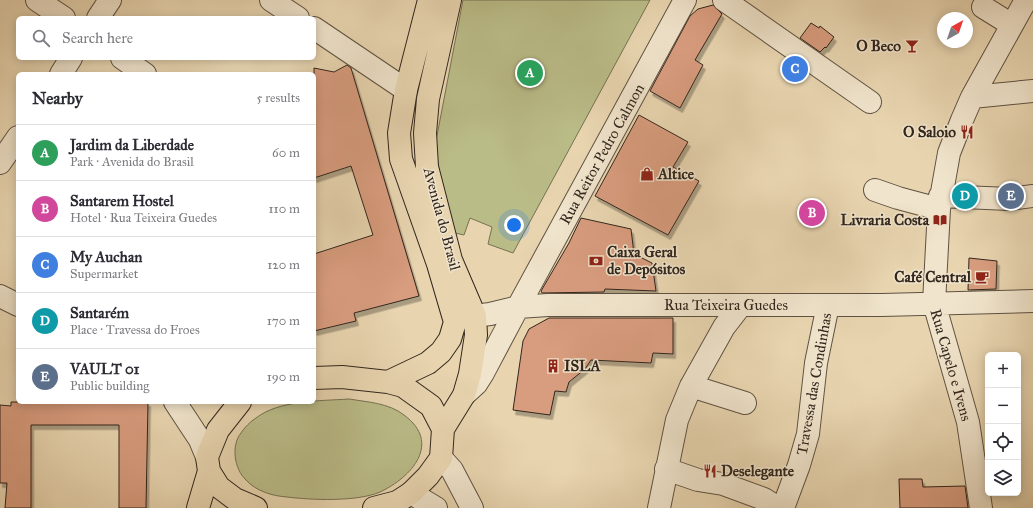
<!DOCTYPE html>
<meta charset="utf-8">
<style>
body{margin:0;font-family:"IM FELL Great Primer",serif;background:#f7f7f7;color:#2b2b33}
.controls{position:absolute;right:12px;bottom:12px;display:grid;overflow:hidden;border-radius:6px;box-shadow:0 2px 10px #0003}
.controls button{width:36px;height:36px;display:grid;place-items:center;padding:0;border:0;border-bottom:1px solid #e1e1e2;background:#fff;color:#2b2b33;font:20px sans-serif}
.compass{position:absolute;left:937px;top:12px;width:36px;height:36px;border-radius:50%;background:#fff;box-shadow:0 2px 10px #0003;rotate:40deg}
.you{position:absolute;left:514px;top:225px;width:14px;height:14px;margin:-10px;border:3px solid #fff;border-radius:50%;background:#1a73e8;box-shadow:0 0 0 6px #1a73e833}
.badge{display:grid;place-items:center;width:26px;height:26px;border-radius:50%;background:#8f2418;color:#fff;font-size:13px;font-weight:700}
.pin{position:absolute;translate:-50% -50%;border:2px solid #fff;box-shadow:0 1px 4px #0006}
.list{margin:0;padding:0;list-style:none}
h2{display:flex;justify-content:space-between;align-items:center;height:52px;margin:0;padding:0 16px;font-size:17px}
h2 small{font-size:13px;font-weight:400;color:#7c7c81}
.list li{display:grid;grid-template-columns:26px 1fr auto;gap:12px;align-items:center;box-sizing:border-box;height:56px;padding:0 16px;border-top:1px solid #e1e1e2}
.list b{display:block;font-size:15px;white-space:nowrap}
.list p{margin:0;font-size:13px;white-space:nowrap;color:#7c7c81}
.list em{font-size:13px;font-style:normal;color:#7c7c81}
.icon{flex:none;width:22px;height:22px;fill:none;stroke:currentColor;stroke-width:2;stroke-linecap:round;stroke-linejoin:round}
.map{position:relative;flex:none;width:1033px;height:508px;overflow:hidden}
.search{position:absolute;background:#fff;box-shadow:0 2px 10px #0003;left:16px;top:16px;width:300px;height:44px;display:flex;align-items:center;gap:10px;box-sizing:border-box;padding:0 14px;border-radius:6px;color:#7c7c81;font-size:15px}
.panel{position:absolute;background:#fff;box-shadow:0 2px 10px #0003;left:16px;top:72px;width:300px;height:332px;border-radius:6px}
.map>svg:first-child{display:block}
</style>
<div class="map">
<svg width="1033" height="508" viewBox="0 0 1033 508">
<defs>
<filter id="shadow"><feDropShadow dx="2.5" dy="4.5" stdDeviation="0" flood-color="#0004"/></filter>
</defs>
<rect width="100%" height="100%" fill="#e8d5b0"/>
<filter id="stains"><feTurbulence type="fractalNoise" baseFrequency=".005" numOctaves="4"/><feColorMatrix values="0 0 0 0 .2 0 0 0 0 .09 0 0 0 0 .02 0 0 0 .5 -.17"/></filter>
<radialGradient id="worn" r=".72"><stop offset=".6" stop-color="#630" stop-opacity="0"/><stop offset="1" stop-color="#630" stop-opacity=".3"/></radialGradient>
<path fill="#babc88" stroke="#767152" d="M463 0H650L513 253 488 244 492 227 470 218 464 235 455 233 444 197 435 146Z
M349 399C367 402 389 403 404 415 442 443 412 477 380 492 357 502 311 500 287 497 272 496 256 491 246 480 234 469 231 445 241 433 244 428 251 421 256 418 279 400 320 401 349 399Z"/>
<path fill="#d89c7e" stroke="#31261d" filter="url(#shadow)" d="M713 5 722 14 695 60 703 65 680 108 650 91 690 16 698 9Z
M811 23 819 28 820 26 834 37 826 48 825 47 820 52 800 38Z
M347 65 351 68 419 296 354 313 356 321 314 331V254L373 235 351 166 314 178V68L334 72Z
M639 115 688 142 673 167 699 181 668 235 595 196Z
M581 218 631 229 634 254 652 263 656 291 605 289 604 292 542 293 541 291 569 243Z
M969 258 997 261 996 289 968 290Z
M549 318H673V354L653 353 651 363 591 360 585 369 569 382 566 392 555 391 550 415 513 410 523 341 529 329Z
M11 402H148L146 508H119V425H31V508H5L7 483H0V405L11 406Z
M899 479H922L923 487 965 486 968 508H900Z"/>
<g fill="none" stroke-linecap="round" stroke-linejoin="round">
<g stroke="#5f5242" stroke-width="24">
<path id="minor" d="M37 0 64 18
M271 0 298 18
M724 0 870 102
M983 7 1012 25
M98 18 110 0
M314 28 406 90
M122 58 145 74
M61 74 71 58
M972 97 1033 91
M0 163 18 137
M875 190 898 198 939 209
M940 196 1009 199 1033 196
M0 296 18 305
M475 316 490 314 518 307 548 305H882L1033 301
M691 386 745 403
M464 395 476 384 483 373 518 307 685 0
M175 402 200 440 207 457
M441 458 452 470 472 508
M666 469 698 480 723 484 764 499 778 508
M411 493 436 508
M659 508 677 420 691 386 724 327 741 305
M783 508 799 465 808 434 816 363 828 305
M981 508 968 422 934 303 939 209 949 153 962 120 972 97 1026 0"/>
</g>
<g stroke="#31261d" stroke-width="24">
<path id="major" d="M314 378 342 377 388 382 403 386 431 406 443 429 441 458 428 476 411 493 397 502 374 508
M388 382 428 363 441 352 450 339 455 322 438 264 401 159 399 133 406 90 429 0
M240 402 218 430 207 457 209 471 219 487 235 499 256 508
M443 429 464 395 470 374 476 335 475 316 451 260 427 167 425 133 428 99 450 0
M198 508 209 471"/>
</g>
<use href="#minor" stroke="#f0e4cc" stroke-width="22"/>
<use href="#major" stroke="#e8d5b0" stroke-width="22"/>
</g>
<defs>
<g id="bar-bare" transform="scale(1.08)"><path d="M-6-5H6L.8 .8V4.5H3.5V6h-7V4.5H-.8V.8Z" fill="#8f2418" stroke="#f0e4cc" stroke-width="2.5" paint-order="stroke"/></g>
<g id="restaurant-bare" transform="scale(1.08)"><path d="M-5-6h1v4h1v-4h1v4h1v-4h1v5L-1.5 .5V6h-2V.5L-5-1ZM5-6V6H3V1.5H1.5Q1.5-4 5-6Z" fill="#8f2418" stroke="#f0e4cc" stroke-width="2.5" paint-order="stroke"/></g>
<g id="shop-bare" transform="scale(1.08)"><path d="M-5-2.5h2.3a2.7 3.5 0 0 1 5.4 0H5L5.5 6h-11ZM-1.5-2.5h3a1.5 2.3 0 0 0-3 0Z" fill="#8f2418" stroke="#f0e4cc" stroke-width="2.5" paint-order="stroke"/></g>
<g id="library-bare" transform="scale(1.08)"><path d="M-6-4Q-3-5.5-.7-3.5V5Q-3 3-6 4ZM6-4Q3-5.5 .7-3.5V5Q3 3 6 4Z" fill="#8f2418" stroke="#f0e4cc" stroke-width="2.5" paint-order="stroke"/></g>
<g id="bank-bare" transform="scale(1.08)"><path d="M-6-4H6V4H-6ZM0-2.3a2.3 2.3 0 1 0 0 4.6a2.3 2.3 0 1 0 0-4.6Z" fill="#8f2418" stroke="#f0e4cc" stroke-width="2.5" paint-order="stroke"/></g>
<g id="cafe-bare" transform="scale(1.08)"><path d="M-5.5-4.5H6V0H3Q3 3.5 0 3.5H-2.5Q-5.5 3.5-5.5 0ZM3-3.2v2h1.7v-2ZM-6 4.5H4V6H-6Z" fill="#8f2418" stroke="#f0e4cc" stroke-width="2.5" paint-order="stroke"/></g>
<g id="building-bare" transform="scale(1.08)"><path d="M-4-6H4V6H1V3H-1V6H-4ZM-2.5-4.3h1.7v1.8h-1.7ZM.8-4.3h1.7v1.8H.8ZM-2.5-1h1.7V.8h-1.7ZM.8-1h1.7V.8H.8Z" fill="#8f2418" stroke="#f0e4cc" stroke-width="2.5" paint-order="stroke"/></g>
</defs>
<g fill-rule="evenodd">
<use href="#bar-bare" x="912" y="46"/>
<use href="#restaurant-bare" x="967" y="132"/>
<use href="#shop-bare" x="647" y="174"/>
<use href="#library-bare" x="940" y="220"/>
<use href="#bank-bare" x="596" y="261"/>
<use href="#cafe-bare" x="982" y="277"/>
<use href="#building-bare" x="553" y="366"/>
<use href="#restaurant-bare" x="710" y="471"/>
</g>
<g text-anchor="middle" dominant-baseline="central" stroke-width="3" stroke-linejoin="round" paint-order="stroke">
<g font-size="15" font-weight="bold" fill="#31261d" stroke="#f0e4cc" text-anchor="end">
<text x="901" y="46">O Beco</text>
<text x="956" y="132">O Saloio</text>
<text x="658" y="174" text-anchor="start">Altice</text>
<text x="929" y="220">Livraria Costa</text>
<text x="607" y="252" text-anchor="start">Caixa Geral<tspan x="607" dy="17">de Depósitos</tspan></text>
<text x="971" y="277">Café Central</text>
<text x="564" y="366" text-anchor="start">ISLA</text>
<text x="721" y="471" text-anchor="start">Deselegante</text>
</g>
<g font-size="15" fill="#31261d" stroke="#f0e4cc">
<text transform="translate(602 154) rotate(-61)">Rua Reitor Pedro Calmon</text>
<text transform="translate(442 219) rotate(75)">Avenida do Brasil</text>
<text x="726" y="305">Rua Teixeira Guedes</text>
<text transform="translate(951 365) rotate(74)">Rua Capelo e Ivens</text>
<text transform="translate(814 384) rotate(-80)">Travessa das Condinhas</text>
</g>
</g>
<rect width="100%" height="100%" filter="url(#stains)"/>
<rect width="100%" height="100%" fill="url(#worn)"/>
</svg>
<div class="controls">
<button>+</button>
<button>−</button>
<button><svg class="icon" aria-label="locate" viewBox="0 0 24 24"><circle cx="12" cy="12" r="6"/><path d="M12 2v4M12 18v4M2 12h4M18 12h4"/></svg></button>
<button><svg class="icon" aria-label="layers" viewBox="0 0 24 24"><path d="M12 4l9 5-9 5-9-5zM3 14l9 5 9-5"/></svg></button>
</div>
<svg class="compass" viewBox="-18 -18 36 36"><path d="M0-13l5 13h-10z" fill="#e53935"/><path d="M0 13l5-13h-10z" fill="#7c7c81"/></svg>
<div class="you"></div>
<div class="pin badge" style="left:530px;top:73px;background:#2e9e5b">A</div>
<div class="pin badge" style="left:812px;top:213px;background:#d1479c">B</div>
<div class="pin badge" style="left:795px;top:69px;background:#3f7fe0">C</div>
<div class="pin badge" style="left:965px;top:196px;background:#0f9aa8">D</div>
<div class="pin badge" style="left:1011px;top:196px;background:#5c6f8a">E</div>
<div class="search"><svg class="icon" aria-label="search" viewBox="0 0 24 24"><circle cx="10" cy="10" r="6"/><path d="M15 15l6 6"/></svg>Search here</div>
<section class="panel">
<h2>Nearby<small>5 results</small></h2>
<ul class="list">
<li><span class="badge" style="background:#2e9e5b">A</span><div><b>Jardim da Liberdade</b><p>Park · Avenida do Brasil</p></div><em>60 m</em></li>
<li><span class="badge" style="background:#d1479c">B</span><div><b>Santarem Hostel</b><p>Hotel · Rua Teixeira Guedes</p></div><em>110 m</em></li>
<li><span class="badge" style="background:#3f7fe0">C</span><div><b>My Auchan</b><p>Supermarket</p></div><em>120 m</em></li>
<li><span class="badge" style="background:#0f9aa8">D</span><div><b>Santarém</b><p>Place · Travessa do Froes</p></div><em>170 m</em></li>
<li><span class="badge" style="background:#5c6f8a">E</span><div><b>VAULT 01</b><p>Public building</p></div><em>190 m</em></li>
</ul>
</section>
</div>
